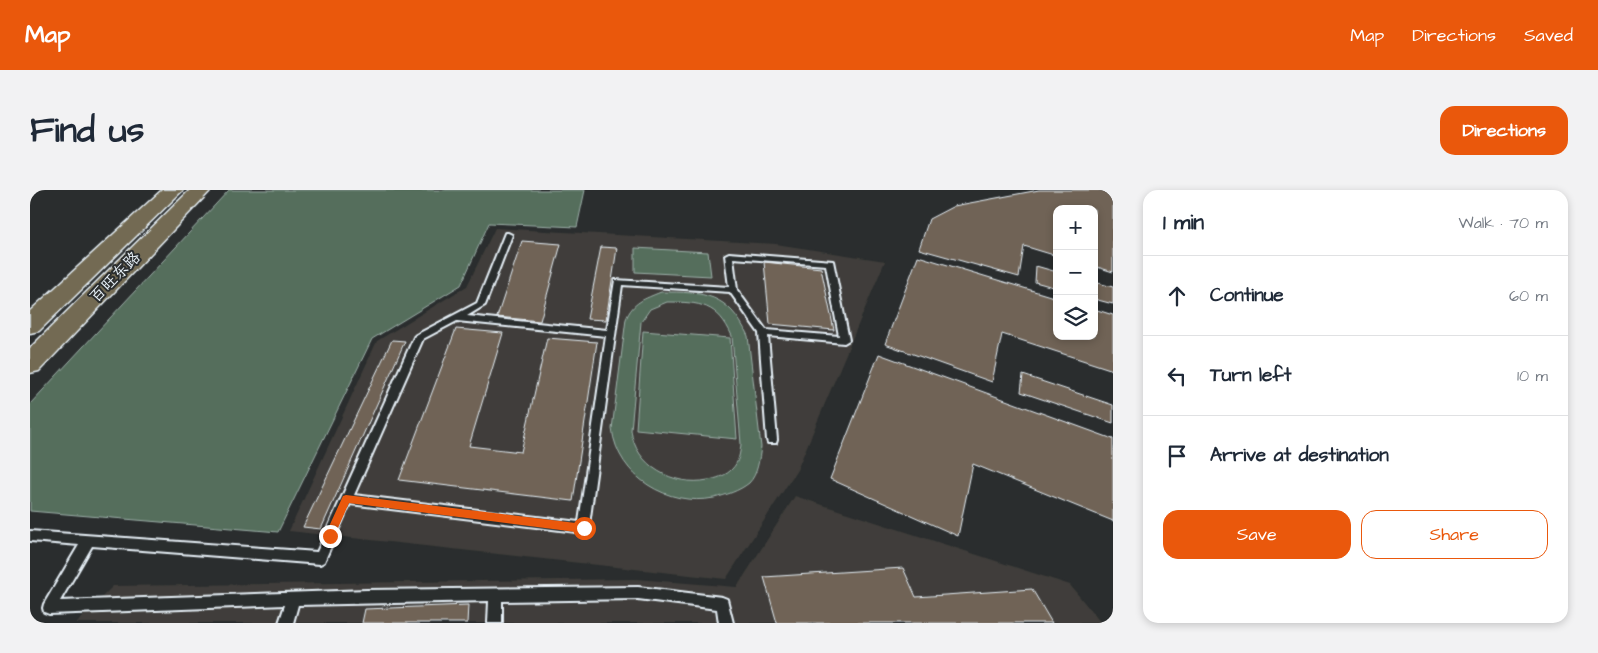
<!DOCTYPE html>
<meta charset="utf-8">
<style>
body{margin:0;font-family:"Architects Daughter","LXGW WenKai TC",sans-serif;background:#f2f2f3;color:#1f2937}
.controls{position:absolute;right:15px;top:15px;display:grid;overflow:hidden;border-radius:10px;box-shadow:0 2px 8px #0003}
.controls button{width:45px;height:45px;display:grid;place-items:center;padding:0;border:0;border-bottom:1px solid #e0e1e3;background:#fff;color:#1f2937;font:25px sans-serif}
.stop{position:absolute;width:15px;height:15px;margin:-11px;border:4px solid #ea580c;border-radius:50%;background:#fff}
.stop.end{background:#ea580c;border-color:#fff;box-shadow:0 1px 5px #0008}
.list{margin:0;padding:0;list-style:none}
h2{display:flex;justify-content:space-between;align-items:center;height:65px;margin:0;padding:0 20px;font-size:21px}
h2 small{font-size:16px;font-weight:400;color:#747a83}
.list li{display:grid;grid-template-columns:32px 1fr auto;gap:15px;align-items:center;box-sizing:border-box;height:80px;padding:0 20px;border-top:1px solid #e0e1e3}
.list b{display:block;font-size:19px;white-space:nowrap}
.list em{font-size:16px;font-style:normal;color:#747a83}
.actions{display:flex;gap:10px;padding:15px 20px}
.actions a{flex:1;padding:11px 0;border:1px solid #ea580c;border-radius:15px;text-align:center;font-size:18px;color:#ea580c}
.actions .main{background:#ea580c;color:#fff}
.icon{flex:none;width:28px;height:28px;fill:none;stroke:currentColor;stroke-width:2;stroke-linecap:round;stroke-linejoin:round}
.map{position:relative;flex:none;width:1083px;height:433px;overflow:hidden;border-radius:15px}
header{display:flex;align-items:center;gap:30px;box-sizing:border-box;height:70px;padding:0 25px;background:#ea580c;color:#fff}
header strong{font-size:24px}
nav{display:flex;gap:28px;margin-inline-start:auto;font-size:18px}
.intro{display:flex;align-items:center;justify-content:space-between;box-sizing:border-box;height:120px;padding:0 30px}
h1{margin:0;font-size:35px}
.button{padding:12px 22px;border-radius:15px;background:#ea580c;color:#fff;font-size:18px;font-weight:700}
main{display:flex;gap:30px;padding:0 30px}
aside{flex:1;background:#fff;border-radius:15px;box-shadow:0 2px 8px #0003}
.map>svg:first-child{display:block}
</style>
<header>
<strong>Map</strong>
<nav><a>Map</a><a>Directions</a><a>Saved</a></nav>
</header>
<div class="intro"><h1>Find us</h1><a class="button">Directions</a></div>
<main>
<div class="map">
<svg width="1083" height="433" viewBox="0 0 1083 433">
<rect width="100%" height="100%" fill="#2a2d2e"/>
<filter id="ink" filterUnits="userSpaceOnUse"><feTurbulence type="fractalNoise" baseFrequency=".02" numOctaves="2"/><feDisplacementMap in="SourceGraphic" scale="10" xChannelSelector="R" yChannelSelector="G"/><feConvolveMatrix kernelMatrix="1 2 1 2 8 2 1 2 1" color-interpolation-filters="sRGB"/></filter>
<g filter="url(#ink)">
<path fill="#3f3e3a" d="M465 38 746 54 855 71 767 280 696 389 259 341 347 151 437 96Z
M765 306 1040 395 1071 433H46L83 396 606 389 707 397Z"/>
<path fill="#546e5c" stroke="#9eb0aa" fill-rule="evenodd" d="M199 0H555L547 37 459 33 431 95 342 149 248 342 0 321V214Z
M605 58 678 62 681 86 605 82Z
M631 102C674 102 698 103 718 146L731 257C729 269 728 284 719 293 709 301 696 305 684 308 638 317 588 287 582 239L596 129C603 112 614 109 631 102ZM637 112C670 112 688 114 702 146L711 254C710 263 709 272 702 279 697 285 686 289 678 290 644 297 605 276 601 240L611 132 620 119Z
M613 141 700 148 707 249 606 239Z"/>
<path fill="#706456" stroke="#e8f1f8" d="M1009 0H1083V82L1064 76V19H1027V66L994 56 989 87 889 59 899 29 924 16Z
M492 51 531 54 510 131 467 127Z
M571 57 587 58 576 130 557 129Z
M888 66 1027 108V146H1064V119L1083 125V180L972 144 962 192 855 154Z
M734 72 791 78 804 140 740 134Z
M1006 76 1027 82V98L1005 92Z
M1064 92 1083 97V114L1064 109Z
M426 139 473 143 439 256 491 262 517 148 567 152 543 311 369 290Z
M362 150 375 151 291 339 273 337Z
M849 164 1083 249V331L943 274 928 346 800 289Z
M993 185 1083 215V233L991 202Z
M873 378 886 407 1002 399 1022 433H747L734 387Z
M438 415 437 433H332L335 419Z"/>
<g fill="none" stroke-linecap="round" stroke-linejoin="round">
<g stroke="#e8f1f8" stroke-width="4">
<path id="service" d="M475 43H478L482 45 455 115 437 126 577 140 585 90 699 97 695 65 699 63 803 71 819 150 814 153 738 146 747 250 746 253H738L737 250 729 143 700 102 592 95 558 342 554 343 320 314 294 372 290 374 62 356 30 411 337 400 608 397 692 407 697 409 703 433H689L687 419 608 409 472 411V433H458L459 411 268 415 263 433H249L255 415 19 424 14 422 13 418 14 414 49 355 0 351V341L287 362 384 147 386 145 447 113ZM703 68 796 75 809 146 736 140 707 100ZM427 131 576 146 549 332 324 305 393 149Z"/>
</g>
<g stroke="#e8f1f8" stroke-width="3">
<path id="primary" d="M132 0H153L9 141 0 143V121Z
M160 0H181L9 181 0 183V158Z"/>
</g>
<use href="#service" fill="#2a2d2e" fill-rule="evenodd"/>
<use href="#primary" fill="#736b52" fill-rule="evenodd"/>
</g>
</g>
<path fill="#ea580c" d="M316 305 554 334 559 338 554 343 319 313 303 349H296V343L313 306Z"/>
<g text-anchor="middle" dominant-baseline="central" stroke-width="4" stroke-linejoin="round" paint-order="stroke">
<g font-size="16" fill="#e8f1f8" stroke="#2a2d2e">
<text transform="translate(85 87) rotate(-45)">百旺东路</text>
</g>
</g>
</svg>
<div class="controls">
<button>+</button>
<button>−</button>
<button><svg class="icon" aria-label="layers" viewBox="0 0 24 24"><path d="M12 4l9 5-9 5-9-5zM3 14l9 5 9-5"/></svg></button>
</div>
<div class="stop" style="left:554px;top:338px"></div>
<div class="stop end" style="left:300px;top:346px"></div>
</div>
<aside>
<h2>1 min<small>Walk · 70 m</small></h2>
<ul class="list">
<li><svg class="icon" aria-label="ahead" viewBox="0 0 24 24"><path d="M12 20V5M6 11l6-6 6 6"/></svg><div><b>Continue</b></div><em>60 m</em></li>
<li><svg class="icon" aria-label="left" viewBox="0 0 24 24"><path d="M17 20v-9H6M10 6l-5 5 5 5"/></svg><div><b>Turn left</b></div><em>10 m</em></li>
<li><svg class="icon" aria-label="arrive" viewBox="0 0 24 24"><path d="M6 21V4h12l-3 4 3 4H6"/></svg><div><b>Arrive at destination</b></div></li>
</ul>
<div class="actions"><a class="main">Save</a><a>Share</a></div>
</aside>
</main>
